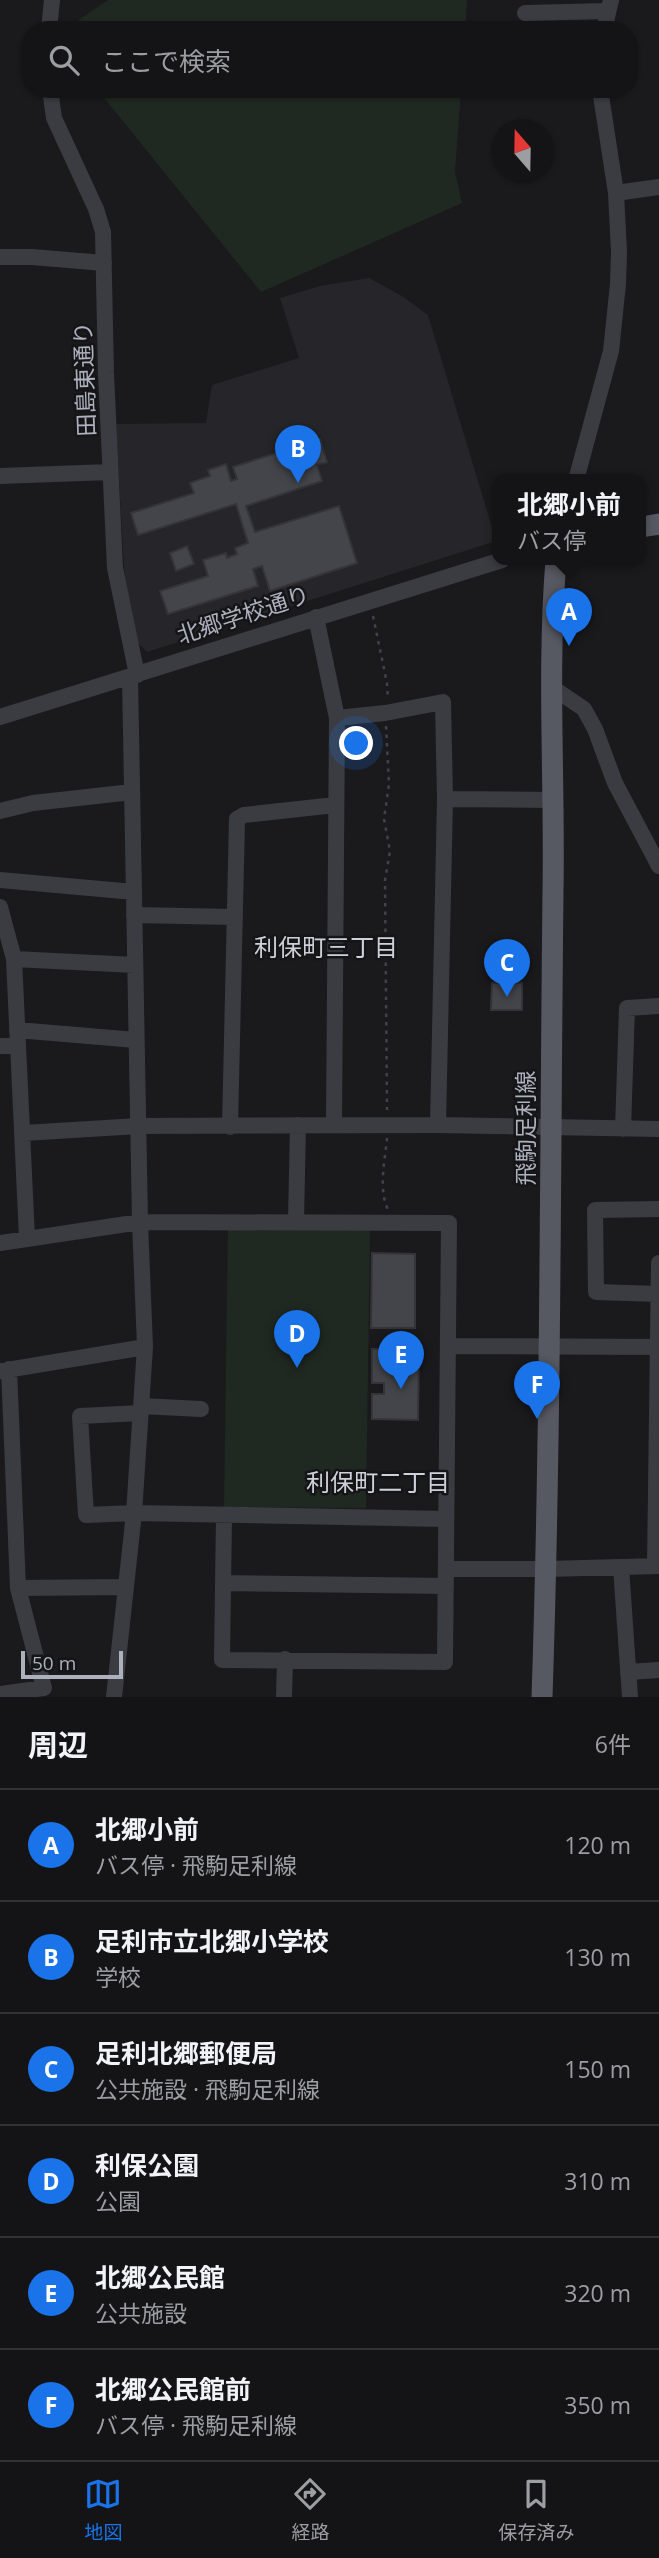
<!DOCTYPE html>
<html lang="ja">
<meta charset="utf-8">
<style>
body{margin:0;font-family:"Open Sans","Noto Sans JP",sans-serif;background:#1d1d1f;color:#f1f3f6}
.compass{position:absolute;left:491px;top:119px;width:63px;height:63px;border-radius:50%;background:#141416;box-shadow:0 2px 5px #0004;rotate:340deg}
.scale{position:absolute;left:21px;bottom:18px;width:102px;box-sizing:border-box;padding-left:7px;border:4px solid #acb1bd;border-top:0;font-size:19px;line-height:24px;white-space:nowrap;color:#acb1bd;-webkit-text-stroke:5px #151518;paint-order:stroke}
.you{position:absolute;left:357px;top:744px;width:24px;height:24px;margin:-18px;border:5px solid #fff;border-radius:50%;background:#1a73e8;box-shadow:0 0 0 10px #1a73e833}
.badge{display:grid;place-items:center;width:46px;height:46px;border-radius:50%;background:#1a73e8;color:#fff;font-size:23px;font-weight:700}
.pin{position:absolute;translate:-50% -58px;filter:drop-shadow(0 2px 4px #0008)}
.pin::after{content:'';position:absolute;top:37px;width:24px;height:21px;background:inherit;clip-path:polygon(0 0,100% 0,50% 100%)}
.popup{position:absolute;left:492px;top:474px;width:154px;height:91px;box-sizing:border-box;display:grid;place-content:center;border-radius:14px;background:#141416;filter:drop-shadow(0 2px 5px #0005);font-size:23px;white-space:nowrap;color:#9d9ea1}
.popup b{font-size:26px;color:#f1f3f6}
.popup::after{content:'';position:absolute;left:50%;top:100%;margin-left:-14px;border:14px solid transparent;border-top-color:#141416}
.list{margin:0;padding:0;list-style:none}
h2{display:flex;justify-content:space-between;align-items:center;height:91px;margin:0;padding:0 28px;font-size:30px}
h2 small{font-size:23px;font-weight:400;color:#9d9ea1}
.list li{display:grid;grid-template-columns:46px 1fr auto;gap:21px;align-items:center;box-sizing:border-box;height:112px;padding:0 28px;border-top:2px solid #333335}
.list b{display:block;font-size:26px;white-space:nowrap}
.list p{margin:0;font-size:23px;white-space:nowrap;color:#9d9ea1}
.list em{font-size:23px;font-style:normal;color:#9d9ea1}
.icon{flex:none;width:38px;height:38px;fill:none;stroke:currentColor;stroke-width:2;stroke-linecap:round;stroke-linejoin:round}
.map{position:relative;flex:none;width:659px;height:1697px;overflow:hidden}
.search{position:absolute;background:#141416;box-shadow:0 2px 5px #0004;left:21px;right:21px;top:21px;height:77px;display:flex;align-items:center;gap:18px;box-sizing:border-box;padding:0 24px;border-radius:28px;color:#9d9ea1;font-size:26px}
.sheet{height:763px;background:#141416}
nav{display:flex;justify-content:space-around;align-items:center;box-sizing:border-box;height:98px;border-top:2px solid #333335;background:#141416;font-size:19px;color:#9d9ea1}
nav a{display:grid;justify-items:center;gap:4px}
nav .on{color:#1a73e8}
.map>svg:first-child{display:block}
</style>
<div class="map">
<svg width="659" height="1697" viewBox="0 0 659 1697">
<rect width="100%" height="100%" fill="#1a1a1d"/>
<path fill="#26262a" d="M369 278 402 296 428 315 496 541 147 652 137 642 125 585 116 424 206 423 212 385 299 358 280 298 320 286Z"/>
<path fill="#202921" d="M108 0H467L465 30H78L76 22Z
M97 89H461L455 172 462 203 261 292Z
M228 1228 370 1230 366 1508 224 1507Z"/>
<path fill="#44454a" stroke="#343439" stroke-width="2" d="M320 439 327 462 317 465 322 481 246 506 255 532 339 506 357 563 270 591 262 566 253 569 258 586 168 614 160 591 208 576 203 560 226 553 227 558 237 554 235 548 248 543 236 504 138 535 131 513 194 493 190 483 210 476 208 470 226 464 231 481 237 479 233 467Z
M187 546 194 564 176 571 170 553Z
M492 983H522V1010H491Z
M372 1253 415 1254V1328H371Z
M372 1349H419L418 1420 372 1419V1394H384V1383H372Z"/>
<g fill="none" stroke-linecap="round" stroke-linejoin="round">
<path stroke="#414349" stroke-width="2.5" stroke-dasharray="3.5 5" stroke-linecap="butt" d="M373 616 387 683 388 699
M386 726 389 784 384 819 390 851 385 880 387 1110
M387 1138C385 1161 378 1188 388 1210"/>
<path stroke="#3b3c42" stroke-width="16" d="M525 13 608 11
M49 30 52 0
M604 30 611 0
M50 89 54 118 96 209 103 232 106 373 115 568 137 675
M616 193 659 187
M0 257H32L104 263
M0 476 110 472
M576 480 611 351 618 284 619 252 616 193 600 89
M316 617 337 718 334 1125
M553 688 584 709 595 729 615 783 659 866
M0 717 502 560
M337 718 385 713 443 702 445 799 438 1125
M445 799 554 800
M0 811 33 803 132 792
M0 880 134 892
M0 907 14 959 27 1238
M134 915 233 917
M14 959 135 965
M17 1030 136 1040
M0 1046H18
M230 1127 237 819 244 815 335 805
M623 1129 627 1008 659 1006
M24 1133 138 1126 438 1125 659 1129
M296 1221 298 1125
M0 1243 140 1222 449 1223 445 1662 222 1660 224 1515
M658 1294 596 1292 595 1210 659 1209
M448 1346 659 1347
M9 1369 18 1588 126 1587
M0 1371 145 1347
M141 1406 201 1409
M141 1413 80 1416 86 1515 134 1513 446 1519
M655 1566 659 1263
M621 1567 630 1697
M446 1569H546L659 1566
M223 1583 446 1586
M628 1672 659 1670
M0 1694 44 1688 18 1588
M114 1697 134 1513 145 1347 140 1222 130 677
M284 1697 285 1659"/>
<path stroke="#575962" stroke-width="21" d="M641 527 659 524
M542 1697C551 1429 550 1160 553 892 555 781 547 670 556 560"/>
</g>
<g text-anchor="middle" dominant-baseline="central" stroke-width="5" stroke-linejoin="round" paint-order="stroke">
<g font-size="23" fill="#acb1bd" stroke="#151518">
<text transform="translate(84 379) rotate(-92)">田島東通り</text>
<text transform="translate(243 614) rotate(-18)">北郷学校通り</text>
<text transform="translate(525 1128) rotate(-90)">飛駒足利線</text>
</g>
<g font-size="24" fill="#ced1d9" stroke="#151518">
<text x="326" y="946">利保町三丁目</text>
<text x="378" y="1481">利保町二丁目</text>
</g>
</g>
</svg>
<svg class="compass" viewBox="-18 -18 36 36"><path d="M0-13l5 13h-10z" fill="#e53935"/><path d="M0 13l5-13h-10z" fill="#9d9ea1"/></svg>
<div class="scale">50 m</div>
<div class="you"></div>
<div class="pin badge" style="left:569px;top:646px">A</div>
<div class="popup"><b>北郷小前</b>バス停</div>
<div class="pin badge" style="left:298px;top:483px">B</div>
<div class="pin badge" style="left:507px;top:997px">C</div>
<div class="pin badge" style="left:297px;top:1368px">D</div>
<div class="pin badge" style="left:401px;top:1389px">E</div>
<div class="pin badge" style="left:537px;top:1419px">F</div>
<div class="search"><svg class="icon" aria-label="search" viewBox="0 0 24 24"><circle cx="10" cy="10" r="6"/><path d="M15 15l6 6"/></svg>ここで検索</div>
</div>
<section class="sheet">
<h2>周辺<small>6件</small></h2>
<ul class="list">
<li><span class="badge">A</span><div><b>北郷小前</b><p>バス停 · 飛駒足利線</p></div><em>120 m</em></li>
<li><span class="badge">B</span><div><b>足利市立北郷小学校</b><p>学校</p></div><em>130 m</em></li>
<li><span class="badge">C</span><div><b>足利北郷郵便局</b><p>公共施設 · 飛駒足利線</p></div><em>150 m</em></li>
<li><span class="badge">D</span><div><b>利保公園</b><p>公園</p></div><em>310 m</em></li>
<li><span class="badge">E</span><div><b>北郷公民館</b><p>公共施設</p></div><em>320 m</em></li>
<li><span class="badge">F</span><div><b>北郷公民館前</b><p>バス停 · 飛駒足利線</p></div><em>350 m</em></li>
</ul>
</section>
<nav>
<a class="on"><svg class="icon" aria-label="map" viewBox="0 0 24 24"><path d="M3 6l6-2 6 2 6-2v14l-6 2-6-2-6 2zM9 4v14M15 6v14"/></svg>地図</a>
<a><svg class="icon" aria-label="directions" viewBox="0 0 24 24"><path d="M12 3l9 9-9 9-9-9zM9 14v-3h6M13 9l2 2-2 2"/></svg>経路</a>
<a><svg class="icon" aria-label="saved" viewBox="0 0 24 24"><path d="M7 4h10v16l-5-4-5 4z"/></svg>保存済み</a>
</nav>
